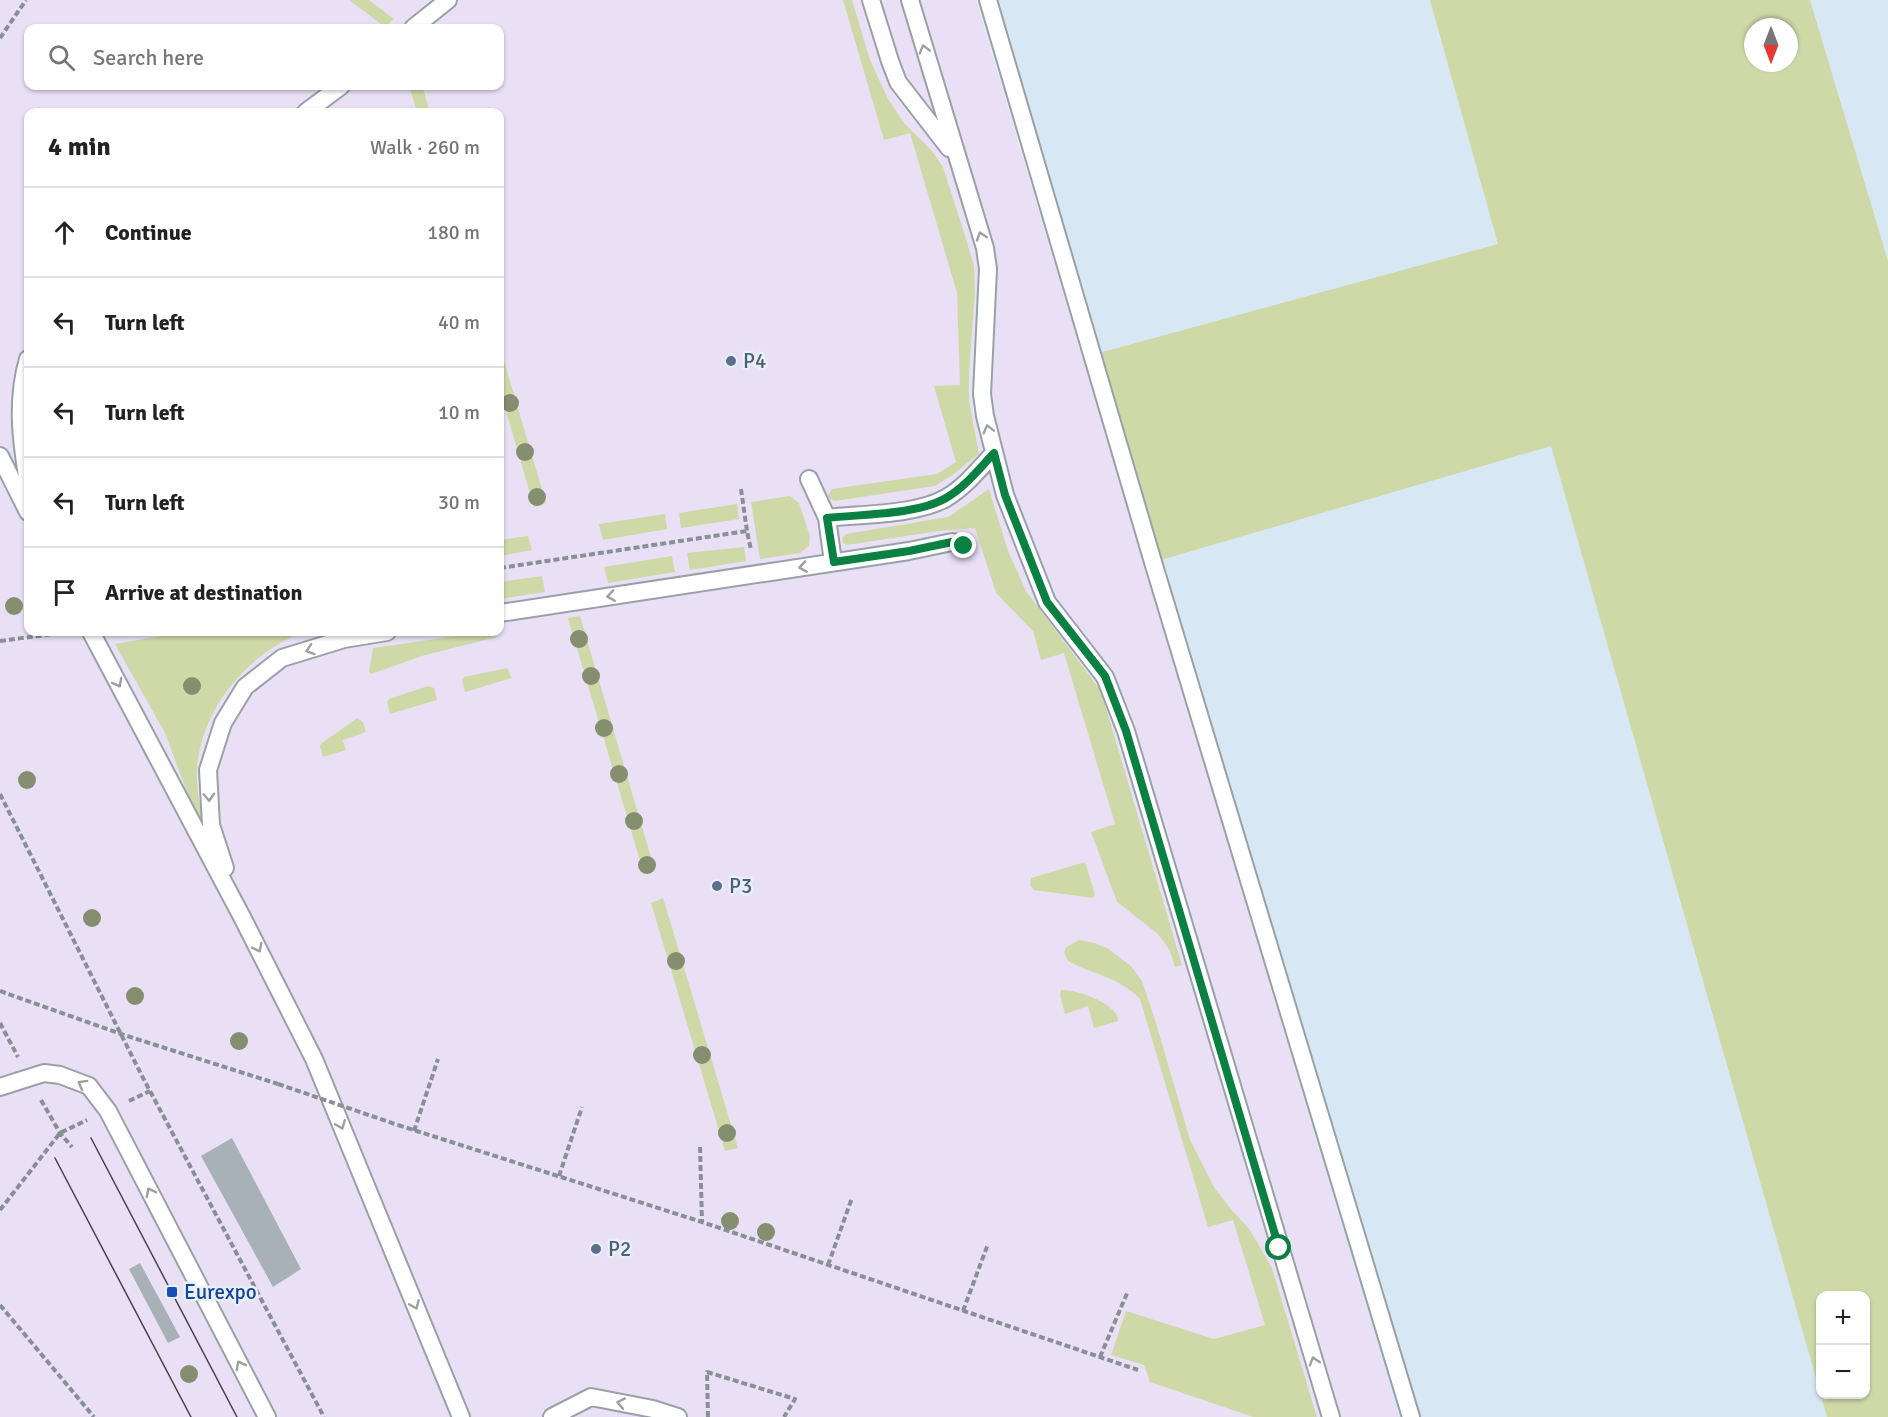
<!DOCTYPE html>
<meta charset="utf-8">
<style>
body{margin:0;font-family:Signika,sans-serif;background:#f2f2f2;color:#222}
.controls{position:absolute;right:18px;bottom:18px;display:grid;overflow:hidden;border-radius:12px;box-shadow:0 2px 4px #0004}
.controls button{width:54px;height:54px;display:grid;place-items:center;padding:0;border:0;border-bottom:2px solid #e0e0e0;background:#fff;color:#222;font:30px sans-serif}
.compass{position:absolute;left:1744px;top:18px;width:54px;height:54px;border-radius:50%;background:#fff;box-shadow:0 2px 4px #0004;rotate:180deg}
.stop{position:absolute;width:18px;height:18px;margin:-14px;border:4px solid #0b8043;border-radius:50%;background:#fff}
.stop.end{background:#0b8043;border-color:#fff;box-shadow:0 2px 6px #0008}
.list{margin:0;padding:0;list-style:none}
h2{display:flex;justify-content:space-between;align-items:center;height:78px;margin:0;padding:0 24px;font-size:26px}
h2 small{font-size:20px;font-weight:400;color:#767676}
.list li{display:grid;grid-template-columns:39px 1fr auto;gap:18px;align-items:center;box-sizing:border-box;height:90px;padding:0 24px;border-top:2px solid #e0e0e0}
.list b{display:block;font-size:22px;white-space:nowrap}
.list em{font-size:20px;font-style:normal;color:#767676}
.icon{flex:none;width:33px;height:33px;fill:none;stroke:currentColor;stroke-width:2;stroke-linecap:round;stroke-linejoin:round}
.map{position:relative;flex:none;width:1888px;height:1417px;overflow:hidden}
.search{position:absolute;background:#fff;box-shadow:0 2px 4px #0004;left:24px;top:24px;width:480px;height:66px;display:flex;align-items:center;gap:15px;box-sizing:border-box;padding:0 21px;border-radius:12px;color:#767676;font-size:22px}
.panel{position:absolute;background:#fff;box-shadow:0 2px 4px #0004;left:24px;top:108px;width:480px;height:528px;border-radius:12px}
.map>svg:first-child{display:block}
</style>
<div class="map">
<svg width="1888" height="1417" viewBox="0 0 1888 1417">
<rect width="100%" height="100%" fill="#e7f0f7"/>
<path fill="#e9e0f5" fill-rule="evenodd" d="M0 0H976L1399 1417H0ZM28 28H500V86H28ZM28 112H500V632H28Z"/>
<path fill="#d8e7f4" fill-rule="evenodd" d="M977 0H1888V1417H1399ZM1753 27H1789V63H1753ZM1820 1296H1866V1394H1820Z"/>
<path fill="#cfd9a8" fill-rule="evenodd" d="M349 0H369L394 19 385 27Z
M843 0H852L870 60 888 99 905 124 932 151 943 167 967 242 974 266 975 292 969 371V400L979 454 951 476 935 486 834 501 829 498 828 495 832 489 937 474 956 462 934 386 960 385 957 293 910 133 884 140Z
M1430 0H1810L1888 261V1417H1827L1551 446 1161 560 1099 353 1498 244ZM1753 27H1789V63H1753ZM1820 1296H1866V1394H1820Z
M409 86H422L430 112H417Z
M500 347 546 503 534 507 500 391Z
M989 489 1008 551 1026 591 1101 691 1182 965 1175 967 1170 951 1158 934 1117 902 1091 832 1115 824 1064 653 1041 660 1033 631 996 593 975 528 939 531 847 545 843 543 842 538 846 534 948 517Z
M790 496 799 503 810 536 809 546 800 553 760 559 751 502Z
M737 504 739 519 681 528 679 513Z
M665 514 667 529 603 540 599 524Z
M528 536 532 550 500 556V540Z
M744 547 746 561 690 570 687 553Z
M672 556 675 572 608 583 604 567Z
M542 576 545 592 500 599V582Z
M580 616 655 871 644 874 568 618Z
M184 632H303C248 654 203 706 197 767 196 784 199 800 202 817L200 819 196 816 165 733 115 644Z
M485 632H496L497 637 425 655 371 674 369 672 373 648Z
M507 668 512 678 465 692 462 680 464 677Z
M428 686 434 688 437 700 390 714 387 702 389 699Z
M357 718 363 722 366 732 343 740 346 750 323 757 320 746 322 743Z
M1085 862 1095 894 1093 898 1034 890 1030 885 1031 878Z
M663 898 673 931 738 1148 725 1151 651 903Z
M1079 940 1094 943 1107 948 1131 966 1142 981 1156 1023 1190 1140 1214 1187 1230 1208 1250 1230 1272 1268 1317 1417H1253L1150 1382 1144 1365 1111 1355 1126 1311 1214 1339 1265 1325 1233 1220 1208 1227 1140 999C1118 976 1093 975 1068 961L1064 952 1066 947Z
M1061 990C1076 989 1119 1004 1118 1021L1094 1028 1088 1006 1065 1014 1060 995Z"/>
<path fill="#a9b1b8" d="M232 1138 301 1269 273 1287 201 1156Z
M140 1263 180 1337 168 1343 129 1269Z"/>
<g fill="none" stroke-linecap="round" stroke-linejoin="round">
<g stroke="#99a1a8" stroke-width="20">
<path id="service" d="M871 0 890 61 898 82 949 148
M910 0 985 248 988 269 982 394 985 416 1005 495 1047 602 1105 677 1126 731 1331 1417
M988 0 1153 562 1411 1417
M413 28 448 0
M306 112 341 86
M28 359C16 400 21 440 28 482
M0 456 28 512
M809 479 827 518
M833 562 827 518C861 514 917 515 946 498 965 487 979 469 994 453
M500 613 909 551 952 542 965 545
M91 632 242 917 314 1059 461 1417
M225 868 211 825 208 770 223 723 245 687 282 658 344 639 387 632
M0 1087 44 1073 60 1075 89 1086 108 1111 267 1417
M552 1417 591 1397 653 1409 678 1417"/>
</g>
<path stroke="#899095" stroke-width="4" stroke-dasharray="6 3" stroke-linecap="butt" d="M0 38 26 0
M741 489 747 531
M500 568 747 531 751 550
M0 641 68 632
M0 794 142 1076 324 1417
M0 991 121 1034 278 1084
M0 1023 18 1057
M41 1100 60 1133 72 1147
M129 1101 150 1091
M398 1125 702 1222 1138 1370
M414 1131 438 1059
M700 1147 702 1222
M559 1176 582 1107
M0 1210 60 1133 87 1120
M828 1265 852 1198
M0 1305 94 1417
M963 1311 988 1244
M1100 1357 1128 1291
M708 1417 707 1372 795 1399 784 1417"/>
<use href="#service" stroke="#fff" stroke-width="16"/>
<path stroke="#424649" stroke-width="1.5" d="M91 1138 237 1417
M55 1158 191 1417"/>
<path stroke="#899095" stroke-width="4" stroke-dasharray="6 3" stroke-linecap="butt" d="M278 1084 398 1125"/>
</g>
<g fill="#868e70">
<circle cx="510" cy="403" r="9"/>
<circle cx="525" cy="452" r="9"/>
<circle cx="537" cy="497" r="9"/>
<circle cx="14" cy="606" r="9"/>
<circle cx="579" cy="639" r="9"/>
<circle cx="591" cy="676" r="9"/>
<circle cx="192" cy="686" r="9"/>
<circle cx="604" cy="728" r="9"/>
<circle cx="619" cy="774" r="9"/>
<circle cx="27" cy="780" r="9"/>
<circle cx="634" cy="821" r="9"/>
<circle cx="647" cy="865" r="9"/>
<circle cx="92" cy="918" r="9"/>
<circle cx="676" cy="961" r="9"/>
<circle cx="135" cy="996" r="9"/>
<circle cx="239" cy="1041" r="9"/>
<circle cx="702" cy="1055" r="9"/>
<circle cx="727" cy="1133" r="9"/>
<circle cx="730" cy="1221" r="9"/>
<circle cx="766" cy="1232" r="9"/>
<circle cx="189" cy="1374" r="9"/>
</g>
<defs><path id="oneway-chevron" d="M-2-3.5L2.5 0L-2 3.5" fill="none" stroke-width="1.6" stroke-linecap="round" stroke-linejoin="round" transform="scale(1.5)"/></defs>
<g stroke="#9d9fa0">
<use href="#oneway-chevron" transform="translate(924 49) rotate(-106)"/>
<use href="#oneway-chevron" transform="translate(981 236) rotate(-108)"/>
<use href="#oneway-chevron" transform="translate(988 429) rotate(-104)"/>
<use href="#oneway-chevron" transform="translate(803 567) rotate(171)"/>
<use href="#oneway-chevron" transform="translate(611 596) rotate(171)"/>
<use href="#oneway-chevron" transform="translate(310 650) rotate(162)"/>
<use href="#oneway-chevron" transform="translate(118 683) rotate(62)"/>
<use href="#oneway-chevron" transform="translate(209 797) rotate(87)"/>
<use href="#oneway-chevron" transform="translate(258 948) rotate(63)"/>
<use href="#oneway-chevron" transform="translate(82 1084) rotate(-151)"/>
<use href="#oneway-chevron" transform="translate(341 1125) rotate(68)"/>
<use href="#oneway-chevron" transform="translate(150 1192) rotate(-118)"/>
<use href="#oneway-chevron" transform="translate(415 1305) rotate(67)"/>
<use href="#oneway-chevron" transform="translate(1314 1361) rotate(-107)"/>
<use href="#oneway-chevron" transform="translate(240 1365) rotate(-118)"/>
<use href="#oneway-chevron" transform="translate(621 1403) rotate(-169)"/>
</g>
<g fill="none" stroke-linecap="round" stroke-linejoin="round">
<path stroke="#0b8043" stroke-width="8" d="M964 546 952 542 909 551 834 562 827 518C862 514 917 515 946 498 965 487 979 469 994 453L1005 495 1047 602 1105 676 1126 731 1279 1248"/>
</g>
<g fill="#5c6f8a" stroke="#e7f0f7" stroke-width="2">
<circle cx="731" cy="361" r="6"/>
<circle cx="717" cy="886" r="6"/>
<circle cx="596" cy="1249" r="6"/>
</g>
<rect fill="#1a4fb4" stroke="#e7f0f7" stroke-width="2" x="166" y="1286" width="12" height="12" rx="3"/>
<g text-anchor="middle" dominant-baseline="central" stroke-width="5" stroke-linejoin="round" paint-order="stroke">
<g font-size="21" fill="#4e5e75" stroke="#e7f0f7" text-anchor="start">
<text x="743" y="361">P4</text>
<text x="729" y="886">P3</text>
<text x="608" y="1249">P2</text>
</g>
<g font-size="21" fill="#164399" stroke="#e7f0f7" text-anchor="start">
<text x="184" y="1292">Eurexpo</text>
</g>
</g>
</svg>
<div class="controls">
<button>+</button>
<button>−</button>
</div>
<svg class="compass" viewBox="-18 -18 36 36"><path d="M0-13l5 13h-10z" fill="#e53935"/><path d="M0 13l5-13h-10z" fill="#767676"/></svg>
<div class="stop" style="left:1279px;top:1248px"></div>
<div class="stop end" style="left:964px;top:546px"></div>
<div class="search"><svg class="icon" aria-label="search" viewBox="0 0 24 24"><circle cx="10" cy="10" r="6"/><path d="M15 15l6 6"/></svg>Search here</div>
<section class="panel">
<h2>4 min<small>Walk · 260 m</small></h2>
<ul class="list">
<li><svg class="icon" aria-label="ahead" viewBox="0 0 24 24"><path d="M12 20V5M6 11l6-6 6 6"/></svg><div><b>Continue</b></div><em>180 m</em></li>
<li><svg class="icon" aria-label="left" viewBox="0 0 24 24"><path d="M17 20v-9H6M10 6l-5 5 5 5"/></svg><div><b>Turn left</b></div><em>40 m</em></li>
<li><svg class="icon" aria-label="left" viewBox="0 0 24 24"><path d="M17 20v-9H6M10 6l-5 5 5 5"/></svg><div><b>Turn left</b></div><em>10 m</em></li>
<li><svg class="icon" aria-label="left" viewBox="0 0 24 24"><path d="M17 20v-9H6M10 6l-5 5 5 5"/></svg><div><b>Turn left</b></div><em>30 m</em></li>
<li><svg class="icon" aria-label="arrive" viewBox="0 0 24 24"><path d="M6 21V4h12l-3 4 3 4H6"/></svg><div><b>Arrive at destination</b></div></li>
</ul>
</section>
</div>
